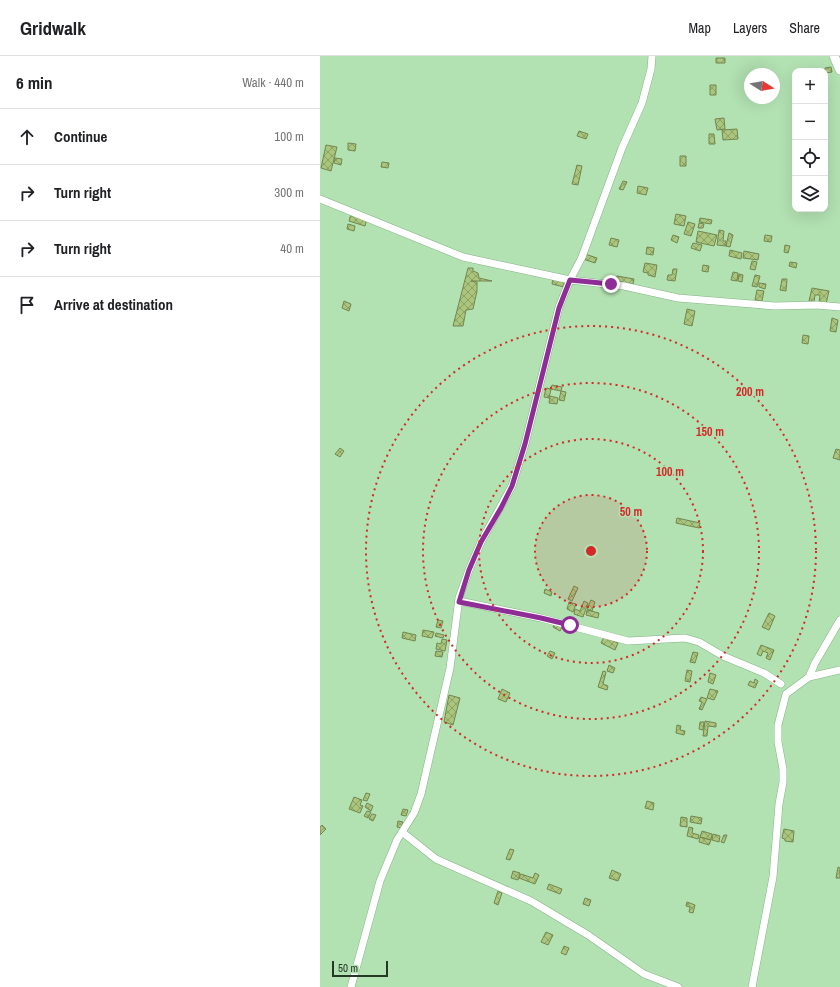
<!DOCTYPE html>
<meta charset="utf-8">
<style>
body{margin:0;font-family:"Archivo Narrow",sans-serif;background:#f6f6f6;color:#202124}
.controls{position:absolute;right:12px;top:12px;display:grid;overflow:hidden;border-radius:8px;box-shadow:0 4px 16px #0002}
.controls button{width:36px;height:36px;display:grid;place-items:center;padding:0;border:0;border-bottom:1px solid #e0e0e0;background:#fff;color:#202124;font:20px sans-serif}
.compass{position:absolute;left:424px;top:12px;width:36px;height:36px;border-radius:50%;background:#fff;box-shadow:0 4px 16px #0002;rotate:101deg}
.scale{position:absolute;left:12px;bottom:10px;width:56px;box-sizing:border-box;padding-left:4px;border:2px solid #253826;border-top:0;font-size:11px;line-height:14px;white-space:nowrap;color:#253826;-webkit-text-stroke:3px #b2e1b2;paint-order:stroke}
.stop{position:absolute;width:12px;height:12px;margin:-9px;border:3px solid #8e2d95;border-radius:50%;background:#fff}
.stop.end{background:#8e2d95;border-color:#fff;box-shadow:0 1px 4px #0008}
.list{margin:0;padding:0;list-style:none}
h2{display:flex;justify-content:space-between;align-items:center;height:52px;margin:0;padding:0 16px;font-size:17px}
h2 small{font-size:13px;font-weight:400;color:#757577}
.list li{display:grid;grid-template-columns:26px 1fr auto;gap:12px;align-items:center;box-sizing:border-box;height:56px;padding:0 16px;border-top:1px solid #e0e0e0}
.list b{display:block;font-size:15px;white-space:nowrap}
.list em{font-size:13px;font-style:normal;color:#757577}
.icon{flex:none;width:22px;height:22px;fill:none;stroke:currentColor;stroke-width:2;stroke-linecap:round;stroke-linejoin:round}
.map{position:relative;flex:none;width:520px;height:931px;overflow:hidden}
header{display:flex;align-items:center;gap:24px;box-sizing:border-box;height:56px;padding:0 20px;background:#fff;border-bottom:1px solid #e0e0e0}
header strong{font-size:19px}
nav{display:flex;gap:22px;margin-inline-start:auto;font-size:14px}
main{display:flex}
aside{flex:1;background:#fff}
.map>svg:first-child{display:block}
</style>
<header>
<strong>Gridwalk</strong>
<nav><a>Map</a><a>Layers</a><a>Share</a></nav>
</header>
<main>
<aside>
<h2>6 min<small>Walk · 440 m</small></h2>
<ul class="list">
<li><svg class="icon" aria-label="ahead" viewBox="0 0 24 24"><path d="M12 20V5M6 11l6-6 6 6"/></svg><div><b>Continue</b></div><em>100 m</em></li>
<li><svg class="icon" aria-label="right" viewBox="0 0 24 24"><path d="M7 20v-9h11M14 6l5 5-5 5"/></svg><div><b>Turn right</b></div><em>300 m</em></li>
<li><svg class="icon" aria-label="right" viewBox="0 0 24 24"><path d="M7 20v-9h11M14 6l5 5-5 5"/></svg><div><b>Turn right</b></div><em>40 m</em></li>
<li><svg class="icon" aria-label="arrive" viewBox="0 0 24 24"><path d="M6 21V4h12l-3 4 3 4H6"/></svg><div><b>Arrive at destination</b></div></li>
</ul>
</aside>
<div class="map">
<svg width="520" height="931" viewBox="0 0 520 931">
<defs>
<pattern id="building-cross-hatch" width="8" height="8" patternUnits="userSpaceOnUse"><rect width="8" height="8" fill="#abc67c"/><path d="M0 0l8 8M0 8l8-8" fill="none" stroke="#8ba265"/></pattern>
</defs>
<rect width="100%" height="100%" fill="#b2e1b2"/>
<path fill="url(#building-cross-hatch)" stroke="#728650" d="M396 2H405V7H396Z
M511 11 512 16 505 17V12Z
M390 29H396V39H390Z
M404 62 405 73 397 74 395 63Z
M417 73 418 83 403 84 402 74Z
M259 75 268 78 266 83 257 80Z
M389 78H394L395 88H389Z
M28 87 36 88 35 95 28 94Z
M6 89 17 91 11 115 1 112Z
M360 100H366V110H360Z
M15 102 22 103 21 109 14 107Z
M62 106 69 107 68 112 61 111Z
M257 109 262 110 258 129 252 128Z
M303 125 307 126 303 134 299 133Z
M318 130 328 132 326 139 317 137Z
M31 158 47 163 45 170 29 165Z
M356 158 366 160 364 170 354 168Z
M380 162 392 164 391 168 379 166Z
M368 166 375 168 371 180 364 178Z
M379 167 384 168 383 172H378Z
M28 168 35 170 34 175 27 173Z
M399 174 404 175 403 185H406V190L397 189Z
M378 175 397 179 394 190 376 186Z
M409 177 413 179 410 191 406 190Z
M353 179 359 181 357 187 351 184Z
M445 179 452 180 451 186 444 185Z
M291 182 299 184 297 191 289 189Z
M373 187 382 189 380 195 371 192Z
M465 189 470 190 468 197 464 196Z
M327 191 334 192 333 199 326 198Z
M410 194 422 197 421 203 409 200Z
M424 195 439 198 438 204 423 202Z
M265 198 277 202 275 207 263 203Z
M432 205 437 206 435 214 430 213Z
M470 206 477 207 476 212 469 210Z
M325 207 337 209 335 221 328 219V217L323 216Z
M383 209 389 210 388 216 382 215Z
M148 212H153V215L158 217 159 222 172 225H151L157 226V235L153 253 146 254 143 270H133Z
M353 213H357L355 225 347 224 348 219H352Z
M413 216 418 217 417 225 411 224Z
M419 218 423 219 422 226 418 225Z
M435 219 440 220 437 231 432 230Z
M297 220 314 223 313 228 296 225Z
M233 222 245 224 244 231 232 228Z
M462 223H467L466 235 460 234Z
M439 227 446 228 445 233 439 231Z
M492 232 509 235 506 248 499 247 500 239H495L494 246 489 245Z
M437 234 444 235 442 245 435 244Z
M24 245 31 248 29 255 22 252Z
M367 253 375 255 372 270 364 268Z
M512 262 518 264 516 276 510 275Z
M483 279 489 280 488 288 482 287Z
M232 329 242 331 241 335 231 333Z
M226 332 231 333 229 342 224 341Z
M241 335 246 336 244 345 239 344Z
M230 340 238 342 237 348 229 347Z
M20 392 24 395 20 401 15 398Z
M516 393 520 394V404L513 402Z
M357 462 380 467 379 472 356 467Z
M254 530 258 532 252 545 248 543Z
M225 533 232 536 231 540 224 537Z
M271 544 275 546 272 555 267 553Z
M264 545 268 547 263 561 254 558 255 553 260 555Z
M249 546 256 548 253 556 247 553Z
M267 554 279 557 278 562 266 559Z
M449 557 455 560 449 574 442 571Z
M237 563 244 567 240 575 233 571Z
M118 564 123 565 121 572 116 571Z
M103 574 114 576 112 582 102 580Z
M83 576 96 579 95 585 82 582Z
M116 577 124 579 123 582 115 580Z
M284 581 298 587 295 594 281 587Z
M122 583 127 584 125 595 116 593 117 587 121 588Z
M441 589 454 594 450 604 446 602 448 597 443 595 441 600 437 598Z
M116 595 123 596 122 601 115 600Z
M230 595 235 597 232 603 227 600Z
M373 596 378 597 375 607 370 606Z
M289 609 295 612 293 617 287 615Z
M367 614 372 615 370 626 365 625Z
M283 615 286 616 283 628 288 630 287 634 278 631Z
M390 617 396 619 393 628 388 626Z
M435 623 438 625 435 632 428 629 430 625 434 627Z
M182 633 190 637 186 646 178 643Z
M390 633 398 635 394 644 387 642Z
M129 639 140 642 133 669 124 666Z
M381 641 387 643 382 654 379 653 382 646 379 645Z
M385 665 396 667V671L388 670 387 680H383Z
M380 666H384L383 674 379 673Z
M357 669 361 670 360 674 365 675 364 679 356 677Z
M46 737 50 738 47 745 43 744Z
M34 741 42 744 40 749 43 750 40 757 29 753Z
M327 745 334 747 333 754 325 752Z
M47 747 53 750 51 755 45 751Z
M83 753 88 754 86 760 81 759Z
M47 755 51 756 48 762 44 760Z
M52 758 56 759 53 765 49 763Z
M371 760 382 762 381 768 370 766Z
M361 761 367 762V771L360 770Z
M78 765 83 766 81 772 77 771Z
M2 769 6 773 0 779V771Z
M369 771 373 772 372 777 379 779 378 783 367 780Z
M464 773 474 775 473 786 465 785V783L462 782Z
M382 775 392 778 391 784 380 781Z
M393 778 400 780 399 786 392 784Z
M404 779H407L404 787 401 786Z
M380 781 391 784 389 789 379 786Z
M190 793 194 794 190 804 186 803Z
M518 811 520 812V822H516Z
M292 814 301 818 298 825 289 822Z
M193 815 200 817 198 824 191 822Z
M215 817 219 819 215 828 199 822 201 818 213 822Z
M229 828 242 833 240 838 227 833Z
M178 835 182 837 178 849 174 847Z
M265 842 271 844 269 850 263 848Z
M367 846 375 849 373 857 369 856 370 851 366 850Z
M226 876 233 879 228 889 221 886Z
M244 890 249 892 246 899 241 897Z"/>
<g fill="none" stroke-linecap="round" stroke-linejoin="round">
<g stroke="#85b386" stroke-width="8">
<path id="minor" d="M0 143 143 201 250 224 304 230 358 242 455 250 497 249 520 251
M139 545 221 562 308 585 365 582 379 586 403 600 444 617 461 628
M489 621 495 607 520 564
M82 776 116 803 211 845 268 879 324 918 358 931
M31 931 60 825 77 784 94 757 101 738 130 612 139 542 149 514 161 486 192 430 205 388 239 251 250 224 262 201 302 92 322 47 331 13 332 0
M432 931 453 821 459 748 463 726V713L458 686V669L466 638 489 621 520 614"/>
</g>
<g stroke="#85b386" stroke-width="10">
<path id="major" d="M514 0 520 14"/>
</g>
<use href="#minor" stroke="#fff" stroke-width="7"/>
<use href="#major" stroke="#fff" stroke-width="9"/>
</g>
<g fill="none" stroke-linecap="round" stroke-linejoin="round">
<path stroke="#8e2d95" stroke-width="5" d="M250 569 221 562 139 546 149 514 161 486 181 452 192 430 205 388 239 252 250 224 291 228"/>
</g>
<circle cx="271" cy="495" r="56" fill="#d62828" fill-opacity=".12"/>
<g fill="none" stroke="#d62828" stroke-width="2" stroke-dasharray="2 4">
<circle cx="271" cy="495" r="56"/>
<circle cx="271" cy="495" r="112"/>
<circle cx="271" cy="495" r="168"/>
<circle cx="271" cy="495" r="225"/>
</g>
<circle cx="271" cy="495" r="6" fill="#d62828" stroke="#b2e1b2" stroke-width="2"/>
<g font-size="12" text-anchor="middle" font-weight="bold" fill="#d62828" stroke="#b2e1b2" stroke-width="3" stroke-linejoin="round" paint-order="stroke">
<text x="430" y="340">200 m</text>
<text x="390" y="380">150 m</text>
<text x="350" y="420">100 m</text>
<text x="311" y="460">50 m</text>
</g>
</svg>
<div class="controls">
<button>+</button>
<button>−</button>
<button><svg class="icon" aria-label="locate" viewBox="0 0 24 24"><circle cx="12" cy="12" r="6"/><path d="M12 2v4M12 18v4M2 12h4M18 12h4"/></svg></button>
<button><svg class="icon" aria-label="layers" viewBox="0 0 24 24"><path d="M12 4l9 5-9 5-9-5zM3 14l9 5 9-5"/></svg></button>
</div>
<svg class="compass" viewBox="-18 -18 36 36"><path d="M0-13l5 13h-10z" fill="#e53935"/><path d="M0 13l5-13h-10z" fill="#757577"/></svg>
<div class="scale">50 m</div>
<div class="stop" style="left:250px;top:569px"></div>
<div class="stop end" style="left:291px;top:228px"></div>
</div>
</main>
